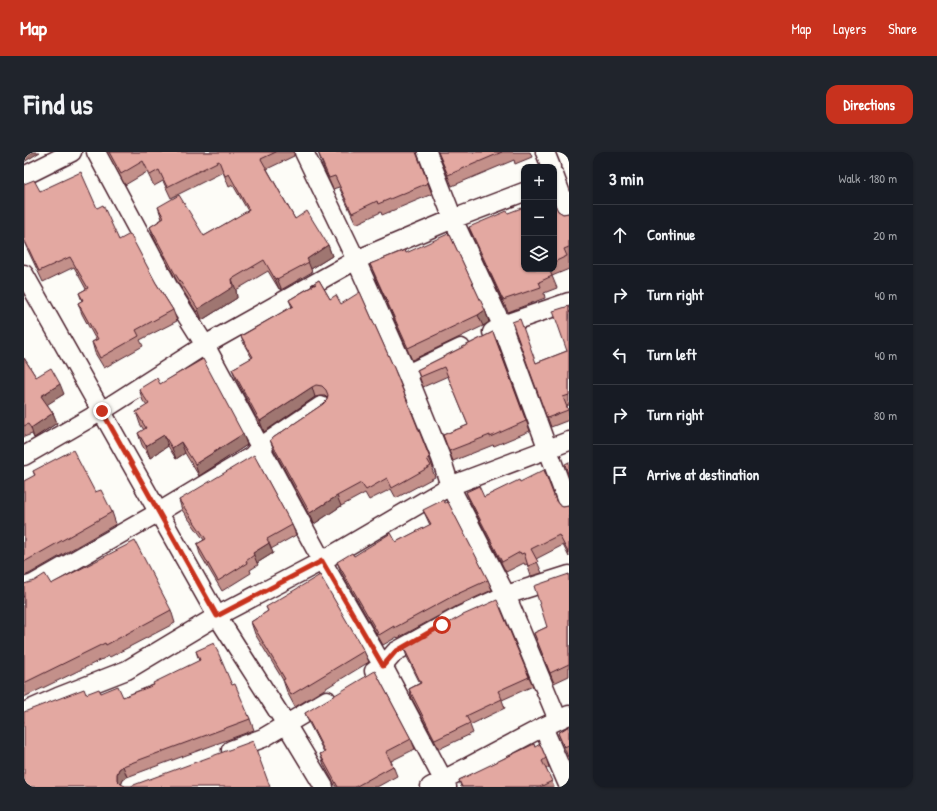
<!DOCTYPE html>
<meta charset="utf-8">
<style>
body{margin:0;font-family:"Patrick Hand",sans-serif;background:#20242c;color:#f1f3f6}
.controls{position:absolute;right:12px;top:12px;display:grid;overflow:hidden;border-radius:8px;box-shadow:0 1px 3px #0004}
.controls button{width:36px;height:36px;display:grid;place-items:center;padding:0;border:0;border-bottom:1px solid #363941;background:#171b24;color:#f1f3f6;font:20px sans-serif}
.stop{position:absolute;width:12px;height:12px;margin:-9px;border:3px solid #c8321e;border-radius:50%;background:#fff}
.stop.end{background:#c8321e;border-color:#fff;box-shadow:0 1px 4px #0008}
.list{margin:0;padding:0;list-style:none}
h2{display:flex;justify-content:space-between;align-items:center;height:52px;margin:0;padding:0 16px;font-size:17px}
h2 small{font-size:13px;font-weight:400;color:#9ea1a6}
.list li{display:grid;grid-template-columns:26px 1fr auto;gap:12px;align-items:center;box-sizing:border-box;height:60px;padding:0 16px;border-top:1px solid #363941}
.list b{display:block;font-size:15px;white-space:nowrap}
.list em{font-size:13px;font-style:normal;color:#9ea1a6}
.icon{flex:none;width:22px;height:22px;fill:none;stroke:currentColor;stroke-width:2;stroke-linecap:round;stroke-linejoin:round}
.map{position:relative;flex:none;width:545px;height:635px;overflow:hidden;border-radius:12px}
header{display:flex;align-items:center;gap:24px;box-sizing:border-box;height:56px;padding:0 20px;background:#c8321e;color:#fff}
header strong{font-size:19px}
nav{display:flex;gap:22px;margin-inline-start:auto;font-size:14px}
.intro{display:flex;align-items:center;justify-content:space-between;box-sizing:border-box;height:96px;padding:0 24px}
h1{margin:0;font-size:28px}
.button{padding:10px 18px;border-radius:12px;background:#c8321e;color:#fff;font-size:14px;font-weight:700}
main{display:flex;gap:24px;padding:0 24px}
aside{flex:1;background:#171b24;border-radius:12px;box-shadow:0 1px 3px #0004}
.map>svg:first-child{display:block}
</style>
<header>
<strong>Map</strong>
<nav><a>Map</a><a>Layers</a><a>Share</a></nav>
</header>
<div class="intro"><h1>Find us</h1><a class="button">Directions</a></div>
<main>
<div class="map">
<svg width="545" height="635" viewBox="0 0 545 635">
<rect width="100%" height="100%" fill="#fdfcf7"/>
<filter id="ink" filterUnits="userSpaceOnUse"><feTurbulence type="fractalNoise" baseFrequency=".025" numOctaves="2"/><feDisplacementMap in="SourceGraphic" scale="8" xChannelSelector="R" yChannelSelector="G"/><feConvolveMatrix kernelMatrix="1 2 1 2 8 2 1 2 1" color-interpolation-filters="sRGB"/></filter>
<g filter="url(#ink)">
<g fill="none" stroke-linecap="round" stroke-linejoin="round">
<g stroke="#4a1f2b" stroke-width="21">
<path id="minor" d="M72 0 145 136 181 193 298 409 359 514 423 635
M280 0 332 108 383 222 417 306 426 334 482 443 534 568
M403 0 429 67 478 173 545 355
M521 0 527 15
M530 23 545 63
M0 24 48 0
M0 122 193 464 262 572 300 635
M468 180 478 173 545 150
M383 222 437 196
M0 304 78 259 181 193 332 108 429 67 500 40
M0 435 9 432 135 360 228 304 236 295 297 254
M350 519 359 514 371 500 438 463 482 443 545 423
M0 560 34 545 103 518 193 464 298 409 426 334 545 289
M519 575 545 635
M207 598 239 586 303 548
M406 635 519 575 545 563"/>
</g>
<use href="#minor" stroke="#fdfcf7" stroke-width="18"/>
</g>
<path fill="#c3908a" stroke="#4a1f2b" d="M83 0H270V4L243 17 271 67 304 93 308 104 287 117 288 120 257 138V136L255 137 244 119 212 138 213 146 178 168 154 131 130 86 126 75 138 67 134 55 180 84 224 59 209 33 205 35 199 20 147 46 139 29 130 34 123 20 101 33Z
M294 0 393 3 408 42 358 63 357 60 332 72 315 35 309 37 300 17Z
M414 0H506L508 5 491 12 490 8 428 34Z
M0 32 16 39 73 56 95 88 132 131 149 158 153 169 116 188 119 194 80 216 71 201 68 190 72 188 58 162 54 151 58 149 55 141 62 137 50 115 19 130 0 90Z
M530 51 534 59 539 62 545 61V117L528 124 533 136 520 141 521 146 484 160 449 86 445 75 500 117H530Z
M382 101 461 158 465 170 459 174 388 208 351 124 346 112Z
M295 128 306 147 403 299 409 316 408 317 411 325 372 346 367 337 345 348 341 341 317 354 290 372 250 298 246 288 299 252 303 248V246L301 244H296L291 245 240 280 212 227 208 217 228 206 221 194 217 184 268 155 265 148 288 134 287 133Z
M545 154V253L543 254 545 261V268L527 275 488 170 512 211 543 199Z
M469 180 506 279 470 294 469 293 429 309 419 283 444 273 424 224 399 235 393 218Z
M0 206 12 225 40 242 23 252 29 261 33 271 10 286 8 282 0 285Z
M136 232 223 293 175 324 161 301 152 307 144 294 126 306 118 293 114 281 120 278 116 272 112 260 123 254 119 249 115 237Z
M9 319 71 340 88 360 92 372 5 422 0 424V329L11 324Z
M496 330 532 349 535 353 539 355 545 354V405L539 393 512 407 518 421 507 424 503 412 501 413 500 411 482 420 446 350 442 340 460 345Z
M155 348 268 373 272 383 247 397 249 401 233 411 234 413 226 418 227 421 198 439 176 402 173 392 180 388 158 358Z
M399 358 464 428 468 438 433 454 374 486 373 485 359 493 317 420 313 410 372 390 406 373Z
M545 422V524L530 531 510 481 523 475Z
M0 432H27L147 458 151 471 86 505 85 504 0 545Z
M242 455 340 499 345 510 271 555 263 540 259 528 231 482 227 470 244 459Z
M380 496 505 525 509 534 478 548 481 556 446 573 449 581 415 597 388 547 385 537 396 531 383 505Z
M172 499 208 533 226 567 230 578 103 625 99 628 97 633 101 634 0 635 62 542 77 541 99 545 129 533 175 509Z
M281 561 387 587 391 597 367 609 373 624 353 635H312L300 613 296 602 300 600 285 571Z
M545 574V605H544L534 581Z
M511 595 522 606 525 615 522 617 530 635H437L435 628Z"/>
<path fill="#9f7671" stroke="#4a1f2b" d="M0 0H16L0 10Z
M304 93 308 104 287 117 283 107Z
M253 126 257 136 255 137 251 127Z
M208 127 212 138 213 146 178 168 174 157Z
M461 158 465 170 459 174 454 163Z
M36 232 40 242 21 254 17 244Z
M288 235 291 245 240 280 236 269Z
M29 261 33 271 10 286 7 276Z
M219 282 223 293 175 324 171 312Z
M140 283 144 294 126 306 122 294Z
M157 290 161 301 152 307 148 296Z
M313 344 317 354 290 372 286 361Z
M245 391 249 401 233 411 229 401Z
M99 614 103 625 99 628 97 633 93 628V622L95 617Z"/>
<path fill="#e3a8a1" stroke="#4a1f2b" d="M85 0H252L237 7 271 67 283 59 304 93 283 107 285 110 253 127V126L251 127 240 108 208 127 209 135 174 157 150 120 126 75 140 66 134 55 155 43 180 84 225 58 205 22 201 24 195 9 143 35 135 18 126 23 119 9 97 22Z
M294 0H392L404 31 354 52 353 49 328 61 311 24 305 26Z
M414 0H478L424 23Z
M57 20 73 56 79 53 95 88 106 82 132 131 149 158 112 178 115 184 76 206 68 190 74 187 54 151 59 148 55 141 64 136 46 105 15 119 0 87V32L10 28 16 39Z
M530 51 534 59 539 62 545 61V95L540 97 543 104 530 110Z
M500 55V117H525L528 124 515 130 517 135 479 148 445 75 483 59 484 61Z
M424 82 426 83 461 158 454 163 384 196 346 112 381 98 382 101Z
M295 128 306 147 312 143 317 152 336 140 370 216 403 299 406 306 403 307 407 314 368 336 363 326 342 338 337 331 313 344 286 361 246 288 299 252 303 248 304 243 302 238 298 234 292 233 288 235 236 269 208 217 229 205 217 184 269 154 265 148 292 132 287 133Z
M545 154V243L539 245 544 258 523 266 488 170 496 167 512 211 543 199 529 159Z
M469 180 502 269 466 285V283L425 299 419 283 444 273 420 215 396 225 393 218Z
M0 206 12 225 27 216 36 232 17 244 29 261 7 276 4 272 0 274Z
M179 207 219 282 171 312 157 290 148 296 140 283 122 294 114 281 122 276 112 260 125 252 115 237 133 226 136 232Z
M49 298 71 340 77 338 88 360 0 410V329L11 323 9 319Z
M230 303 268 373 243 387 245 391 229 401 230 403 222 409 223 411 194 429 173 392 182 387 155 348Z
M545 310V325L541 312Z
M520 318 532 349 535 353 539 355 545 354V402L535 383 507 397 514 410 504 414 500 401 497 402 496 400 478 410 442 340 455 334 460 345 495 328 496 330Z
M419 348 421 351 424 350 464 428 429 444 370 476V474L355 483 313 410 328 401 330 404 367 381 372 390 407 372 399 358Z
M111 389 147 458 82 493 81 491 0 531V432L10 429 21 422 27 432Z
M545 422V512L526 521 510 481 523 475 510 434Z
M296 423 340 499 267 543 259 528 261 527 227 470 244 459 242 455Z
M473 448 505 525 474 539 478 547 442 564 446 571 411 588 385 537 397 531 380 496 439 463Z
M190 491 208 533 211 532 226 567 99 614 95 617 93 622V628L97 632 101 634H107L229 589 246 635H0V560L60 537 62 542 75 537 77 541 94 534 99 545 130 533 129 531 176 508 172 499Z
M351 519 387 587 362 600 369 614 331 635H314L296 602 301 600 281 561Z
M545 574V593L540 595 534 581Z
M510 592 511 595 516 592 522 606 518 609 528 629 516 635H438L435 628Z"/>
</g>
<g fill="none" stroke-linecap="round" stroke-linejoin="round" filter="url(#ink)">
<path stroke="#c8321e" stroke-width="5" d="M78 259 193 464 298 409 359 514 371 500 418 473"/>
</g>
</svg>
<div class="controls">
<button>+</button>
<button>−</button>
<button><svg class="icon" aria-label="layers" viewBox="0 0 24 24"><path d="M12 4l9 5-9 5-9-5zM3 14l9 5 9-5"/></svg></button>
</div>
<div class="stop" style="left:418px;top:473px"></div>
<div class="stop end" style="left:78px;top:259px"></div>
</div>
<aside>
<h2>3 min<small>Walk · 180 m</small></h2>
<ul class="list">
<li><svg class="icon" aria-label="ahead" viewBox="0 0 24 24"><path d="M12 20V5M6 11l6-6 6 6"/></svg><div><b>Continue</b></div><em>20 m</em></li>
<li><svg class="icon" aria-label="right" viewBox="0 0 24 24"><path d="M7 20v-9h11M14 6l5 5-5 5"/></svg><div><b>Turn right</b></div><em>40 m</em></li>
<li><svg class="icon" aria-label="left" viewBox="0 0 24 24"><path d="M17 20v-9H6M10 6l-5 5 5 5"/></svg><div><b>Turn left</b></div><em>40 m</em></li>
<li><svg class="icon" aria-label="right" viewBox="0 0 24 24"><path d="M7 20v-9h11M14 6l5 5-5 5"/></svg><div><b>Turn right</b></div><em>80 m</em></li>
<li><svg class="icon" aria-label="arrive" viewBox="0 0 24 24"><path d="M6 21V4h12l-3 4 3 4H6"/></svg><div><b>Arrive at destination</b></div></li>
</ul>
</aside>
</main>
